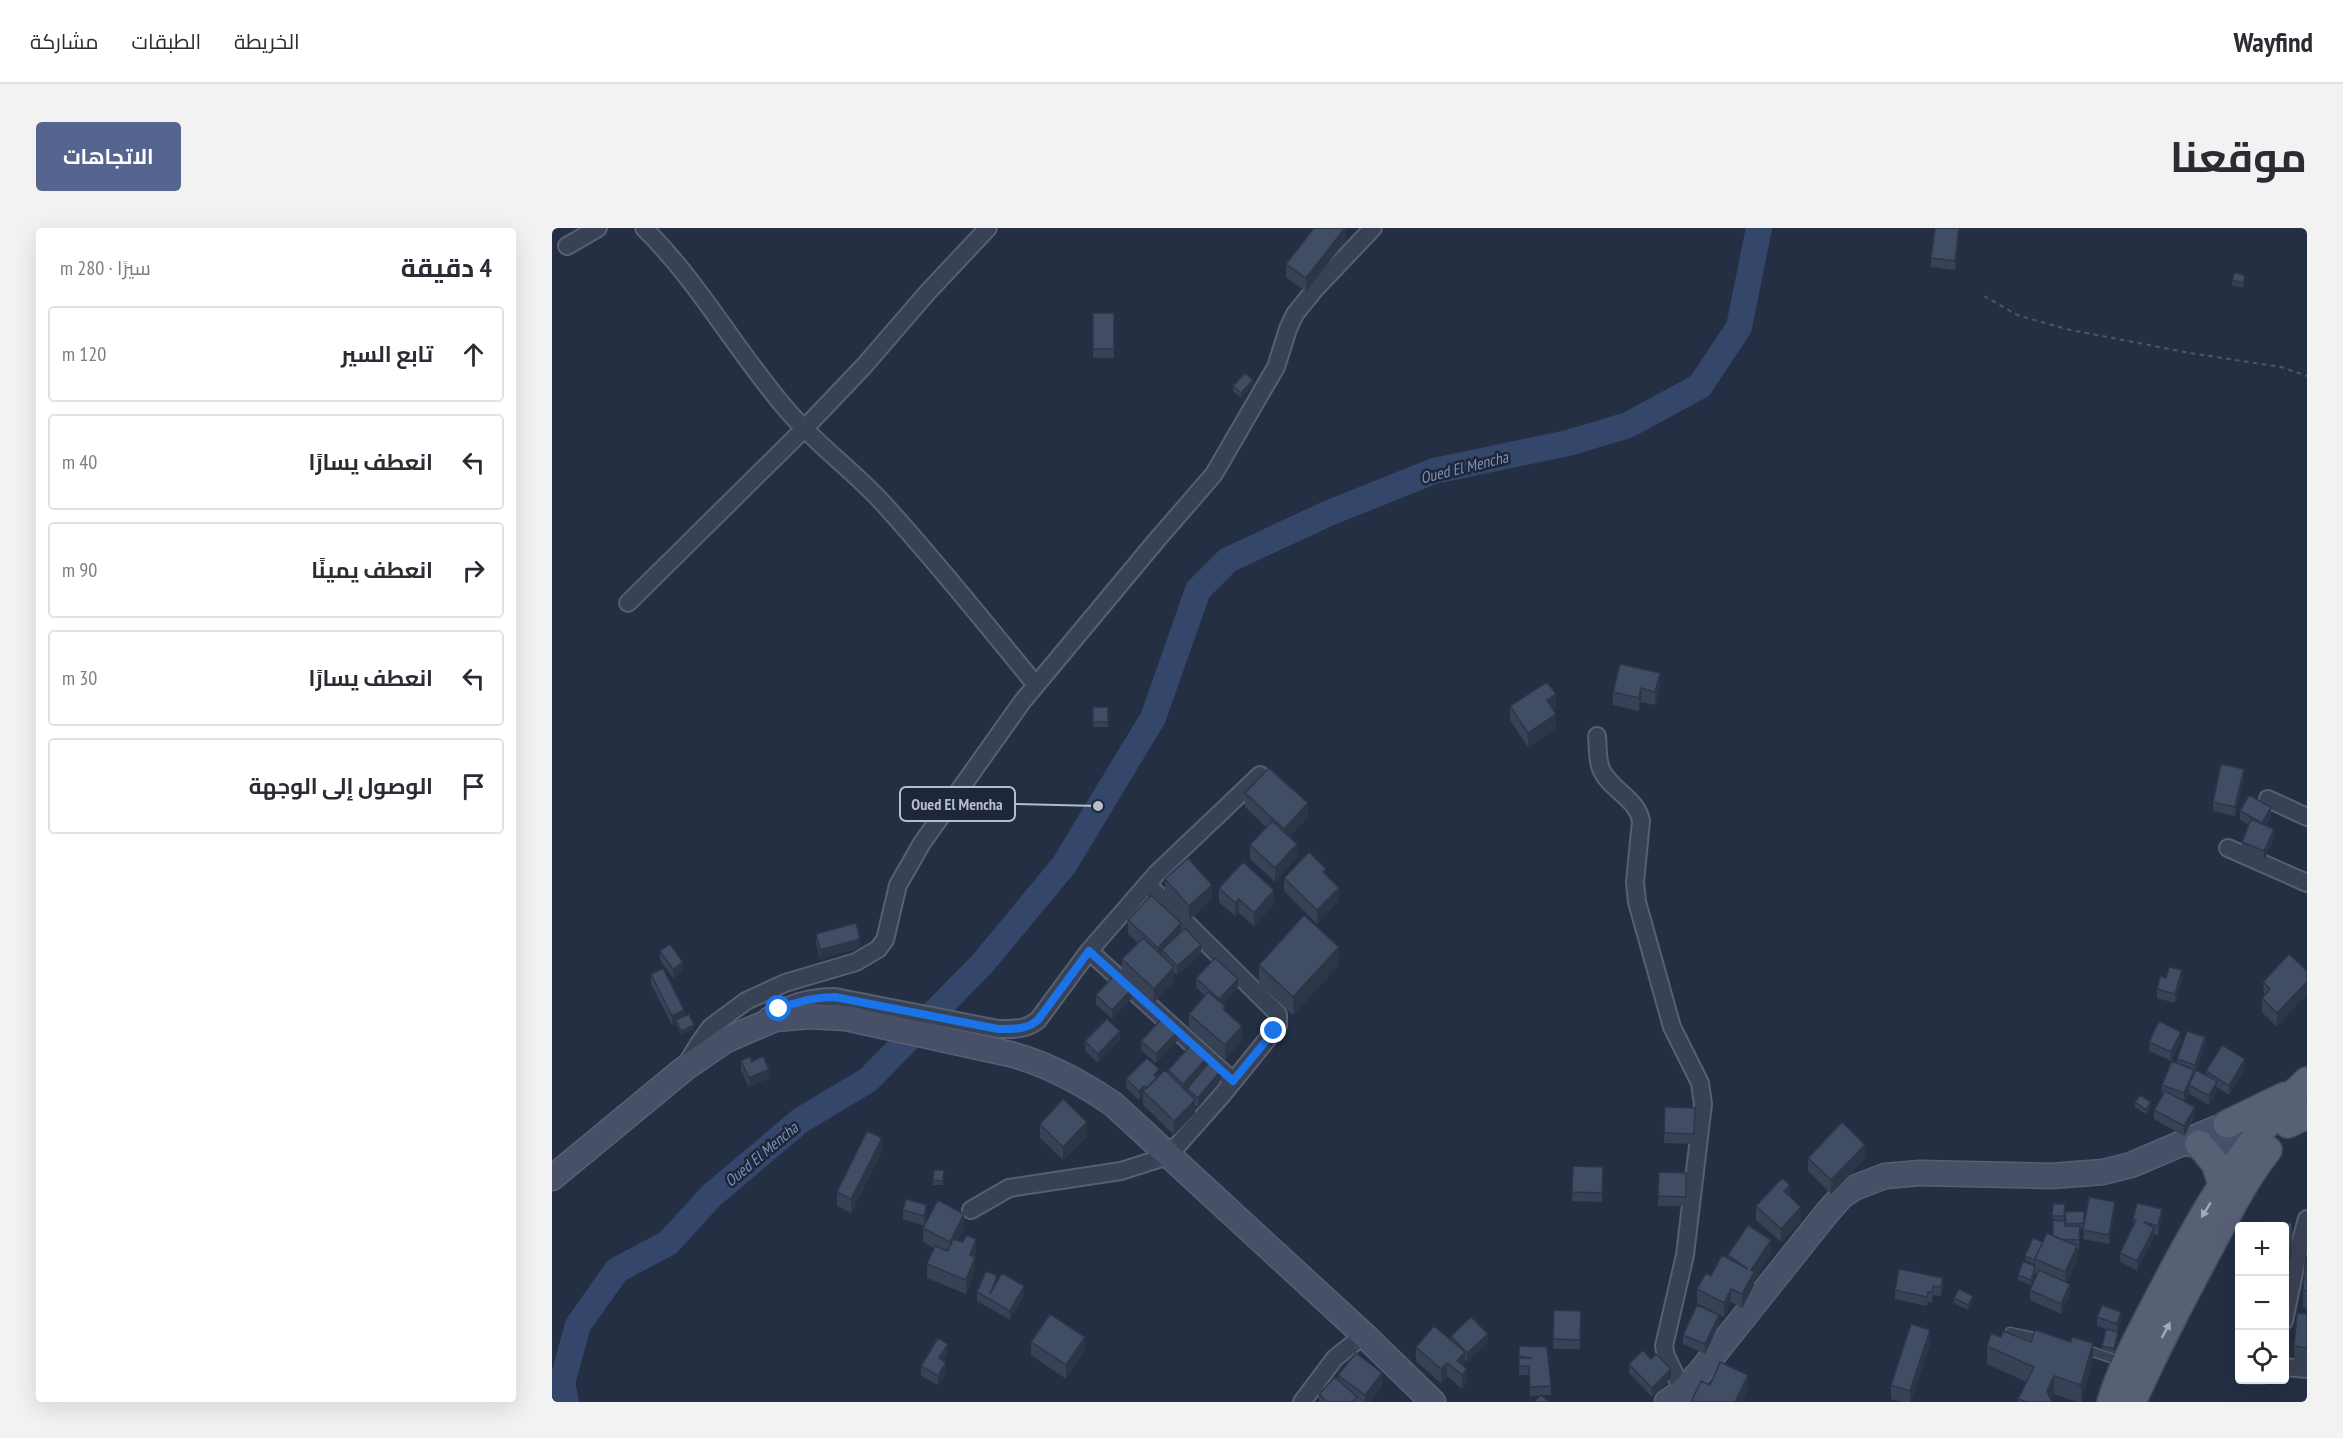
<!DOCTYPE html>
<html lang="ar">
<meta charset="utf-8">
<style>
body{margin:0;font-family:"PT Sans Narrow",Cairo,sans-serif;background:#f2f2f3;color:#2b2b33;direction:rtl}
.controls{position:absolute;right:18px;bottom:18px;display:grid;overflow:hidden;border-radius:6px;box-shadow:0 6px 24px #0002}
.controls button{width:54px;height:54px;display:grid;place-items:center;padding:0;border:0;border-bottom:2px solid #e1e1e2;background:#fff;color:#2b2b33;font:30px sans-serif}
.stop{position:absolute;width:18px;height:18px;margin:-14px;border:4px solid #1a73e8;border-radius:50%;background:#fff}
.stop.end{background:#1a73e8;border-color:#fff;box-shadow:0 2px 6px #0008}
.list{margin:0;padding:0;list-style:none}
h2{display:flex;justify-content:space-between;align-items:center;height:78px;margin:0;padding:0 24px;font-size:26px}
h2 small{font-size:20px;font-weight:400;color:#7c7c81}
.list li{display:grid;grid-template-columns:39px 1fr auto;gap:18px;align-items:center;box-sizing:border-box;height:96px;margin:0 12px 12px;padding:0 12px;border:2px solid #e1e1e2;border-radius:6px}
.list b{display:block;font-size:22px;white-space:nowrap}
.list em{font-size:20px;font-style:normal;color:#7c7c81}
.icon{flex:none;width:33px;height:33px;fill:none;stroke:currentColor;stroke-width:2;stroke-linecap:round;stroke-linejoin:round}
.map{position:relative;flex:none;width:1755px;height:1174px;overflow:hidden;direction:ltr;border-radius:6px}
header{display:flex;align-items:center;gap:36px;box-sizing:border-box;height:84px;padding:0 30px;background:#fff;border-bottom:2px solid #e1e1e2}
header strong{font-size:28px}
nav{display:flex;gap:33px;margin-inline-start:auto;font-size:21px}
.intro{display:flex;align-items:center;justify-content:space-between;box-sizing:border-box;height:144px;padding:0 36px}
h1{margin:0;font-size:42px}
.button{padding:15px 27px;border-radius:6px;background:#56658f;color:#fff;font-size:21px;font-weight:700}
main{display:flex;gap:36px;padding:0 36px}
aside{flex:1;background:#fff;border-radius:6px;box-shadow:0 6px 24px #0002}
.map>svg:first-child{display:block}
</style>
<header>
<strong>Wayfind</strong>
<nav><a>الخريطة</a><a>الطبقات</a><a>مشاركة</a></nav>
</header>
<div class="intro"><h1>موقعنا</h1><a class="button">الاتجاهات</a></div>
<main>
<div class="map">
<svg width="1755" height="1174" viewBox="0 0 1755 1174">
<rect width="100%" height="100%" fill="#242f44"/>
<g fill="none" stroke-linecap="round" stroke-linejoin="round">
<path stroke="#35466b" stroke-width="26" d="M14 1174 10 1155 26 1097 65 1042 116 1015 160 967 249 892 316 852 430 736 512 637 601 490 646 362 676 332 777 285 882 243 1016 215 1076 197 1148 158 1187 99 1207 0"/>
<g stroke="#575f71" stroke-width="11">
<path id="service" d="M1458 1104 1490 1111
M1532 1121 1571 1134"/>
</g>
<g stroke="#575f71" stroke-width="20">
<path id="minor" d="M92 0C147 54 184 123 235 182 263 215 299 241 329 273 383 332 433 395 484 457
M15 18 46 0
M76 375 252 201 312 138 375 65 436 0
M1045 508C1046 519 1045 531 1049 541 1058 562 1085 570 1089 593L1083 654 1085 674 1120 799 1148 855 1151 876 1133 1027 1112 1118 1114 1128 1131 1163
M1716 571 1755 589
M1676 620 1755 655
M537 723 681 853
M215 789C237 775 257 769 283 769L446 801C461 801 474 802 486 792L537 723 605 645 708 547
M135 835 148 814 159 799 194 773 233 755 304 734 326 721 333 712 346 657 370 615 470 474 604 313 662 246 724 139 736 101 743 86 764 60 821 0
M419 982 457 960 569 943 616 928 671 866 726 798V786L595 656
M1732 1093 1748 1016 1755 991
M1732 1139 1755 1141
M750 1174 783 1130 812 1107"/>
</g>
<g stroke="#575f71" stroke-width="27">
<path id="secondary" d="M1639 916 1692 919 1711 926
M0 950 132 841 174 812 223 791 257 788 294 790 458 826C496 836 529 854 561 876L812 1107 881 1174
M1115 1174 1131 1163 1148 1144 1274 986 1289 969 1302 960 1333 948 1368 945 1499 948 1551 944 1579 937 1675 896 1693 898"/>
</g>
<g stroke="#434a5d" stroke-width="30">
<path id="primary" d="M1675 896 1733 868
M1736 896 1755 887
M1647 916 1663 935 1670 956
M1559 1174C1570 1138 1589 1104 1606 1071 1647 992 1690 914 1755 853
M1580 1174C1604 1121 1631 1069 1659 1017 1676 985 1693 951 1716 922"/>
</g>
<path stroke="#455c61" stroke-width="2" stroke-dasharray="4.5 4.5" stroke-linecap="butt" d="M1432 68 1465 87 1514 101 1638 125 1729 139 1755 148"/>
<use href="#service" stroke="#394254" stroke-width="8"/>
<use href="#minor" stroke="#394254" stroke-width="16"/>
<use href="#secondary" stroke="#475067" stroke-width="24"/>
<use href="#primary" stroke="#576074" stroke-width="27"/>
</g>
<path fill="#374256" d="M794 0V12L754 64 734 49V36Z
M1407 8 1403 42 1379 39V30Z
M1680 52H1693L1691 60 1680 57Z
M541 85H562V130H541Z
M701 157 689 170 681 163V158Z
M1108 459 1103 477 1089 474 1087 483 1061 477V464Z
M958 478 1004 480 1001 482 1004 500 976 519 958 492Z
M541 479H556V499H541Z
M1692 550 1683 588 1661 583V574Z
M693 565 756 589 737 608 745 629 723 654 698 631V617L714 599 693 579Z
M1688 583 1719 588 1714 597 1722 610 1712 632 1690 623V614L1697 597 1688 592Z
M774 647 787 673 765 696 732 663V650Z
M613 651 660 671 637 692 613 665Z
M667 660 722 676 702 698 687 685 683 688 667 674Z
M576 692 629 704 649 726 625 747 622 744V753L602 774 570 745V731L586 715 576 706Z
M264 706 308 720 268 731 264 715Z
M108 723 131 743 121 750 108 732Z
M707 737H787L741 787 707 756Z
M1755 743 1725 799 1710 784V770L1712 768 1711 754Z
M99 746 132 788 142 801 129 807 124 796 120 797 99 756Z
M644 750 686 760 671 776 673 783 690 812 673 831 637 800V786L653 768 644 759Z
M1614 750 1630 751 1623 775 1605 770V761Z
M544 767 581 769 560 791 544 776Z
M568 812 546 835 533 822V813Z
M589 813H625L604 835 589 822Z
M1629 813 1619 833 1597 823V814Z
M1653 818 1644 843 1654 847V843L1693 841 1677 867 1665 859V862L1657 877 1637 866V864L1633 873 1643 888 1632 908 1602 891V882L1611 866H1610V857L1625 835V831Z
M189 833 200 834 217 850 197 859 189 842Z
M655 837 669 851 646 880 643 877V885L622 907 591 877V868L587 872 574 860V851L607 847 616 845V842Z
M1583 874 1599 879 1594 886 1583 879Z
M1113 879 1143 880 1142 916 1112 915Z
M488 896 535 908 511 932 488 910Z
M330 923 299 985 285 978V964Z
M1256 930 1313 931 1279 966 1256 943Z
M1021 938 1051 939 1050 974 1020 973Z
M382 942H392L391 957H381Z
M1107 944 1134 945V978H1106Z
M1238 968 1249 993 1229 1014 1204 992V978Z
M1501 976H1513L1512 993 1532 983V996L1563 983 1557 1016 1531 1011 1532 1000H1528L1527 1021H1525V1032L1515 1054 1518 1065 1509 1086 1478 1072V1062L1485 1046 1483 1045 1479 1057 1466 1052V1047L1483 1038V1034L1482 1036 1473 1032V1028L1491 1014 1501 1008Z
M351 982 375 987 372 998 351 991Z
M1610 990 1606 1007 1602 1006V1009L1585 1042 1568 1034V1025L1581 999V992Z
M1740 995 1738 1040H1732V999Z
M412 999 406 1012 424 1024 422 1028 423 1042 414 1066 375 1050V1036L382 1020 371 1014V1000Z
M1219 1026 1202 1052V1057L1190 1080 1179 1074 1172 1089 1145 1075V1061L1176 1031V1027Z
M1755 1029V1081L1751 1080V1062Z
M1347 1041 1391 1059 1389 1068 1381 1067 1380 1074H1376L1375 1078 1343 1071V1062Z
M445 1054 472 1067 458 1092 425 1073V1064Z
M1402 1070 1421 1072 1416 1082 1402 1075Z
M1002 1082 1029 1083 1028 1121H1001Z
M1755 1086V1138L1742 1136V1118Z
M1545 1089 1569 1093 1565 1104 1566 1108 1562 1125 1550 1122V1118L1554 1101 1545 1098Z
M1167 1096 1153 1126 1131 1116V1107Z
M899 1108 936 1115 915 1134 913 1132 912 1139 915 1155 910 1161 895 1148 889 1155 864 1133V1119L899 1113Z
M1449 1109 1479 1114 1541 1133 1529 1174H1525L1502 1166 1499 1171 1500 1174H1466V1171L1475 1154 1435 1136V1118Z
M479 1114 533 1122 514 1151 479 1127Z
M1378 1116 1359 1174H1349L1339 1171V1157Z
M967 1118 999 1158V1167L978 1168 977 1147H967Z
M396 1125 391 1133 394 1144 386 1157 369 1148V1138Z
M1077 1136 1119 1150 1100 1169 1077 1145Z
M786 1147 830 1159 818 1174H767V1166L786 1152Z
M1692 1152H1714V1157H1692Z"/>
<path fill="#2d3646" d="M793 0H794V12L754 64V50Z
M1407 0V8L1403 42V33Z
M701 152V157L689 170V165Z
M1108 445V459L1103 477V464Z
M1089 460V474L1087 483V470Z
M1004 466V480L995 486V472Z
M1004 486V500L976 519V505Z
M1692 541V550L1683 588V579Z
M756 575V589L732 615V601Z
M1719 579V588L1710 604V595Z
M1722 601V610L1712 632V623Z
M745 616V629L723 654V640Z
M660 657V671L637 692V678Z
M787 660V673L765 696V682Z
M722 662V676L702 698V685Z
M687 671V685L683 688V675Z
M629 695V708L610 722V729L606 734V720Z
M308 711V720L268 731V722Z
M649 717V726L625 747V738Z
M787 719V737L741 787V769Z
M131 734V743L121 750V741Z
M622 739V753L602 774V761Z
M1630 742V751L1623 775V766Z
M686 751V760L667 780V771Z
M1755 754V767L1725 799V785Z
M581 760V769L560 791V782Z
M132 782V792H124V796L120 797V788Z
M142 797V801L129 807V803Z
M690 798V812L673 831V817Z
M568 803V812L546 835V826Z
M625 804V813L604 835V826Z
M1629 804V813L1619 833V824Z
M1653 809V818L1643 846V837Z
M655 830V839L631 865V856Z
M1693 831V841L1677 867V858Z
M217 841V850L197 859V850Z
M607 841V850L595 866 602 847Z
M669 842V851L646 880V870Z
M1642 842V851L1637 857V864L1632 875V865Z
M1665 853V862L1657 877V868Z
M592 858 591 868 587 872V863Z
M643 872V885L622 907V893Z
M1599 874V879L1594 886V882Z
M1643 879V888L1632 908V898Z
M535 894V908L511 932V919Z
M330 910V923L299 985V971Z
M1313 917V931L1279 966V952Z
M1238 957V971L1232 963Z
M1563 974V983L1557 1016V1007Z
M375 977V987L372 998V988Z
M1249 979V993L1229 1014V1001Z
M1610 981V990L1606 1007V998Z
M412 986V999L398 1028V1014Z
M1602 1000V1009L1585 1042V1033Z
M424 1011V1024L418 1040V1027Z
M1219 1012V1026L1202 1052V1057L1190 1080V1066L1199 1042Z
M1525 1018V1032L1513 1058V1044Z
M423 1029V1042L414 1066V1052Z
M1483 1040V1045L1479 1057V1052Z
M1391 1050V1059L1389 1068V1059Z
M1518 1056V1065L1509 1086V1076Z
M472 1058V1067L458 1092V1083Z
M1179 1061V1074L1172 1089V1075Z
M1421 1068V1072L1416 1082V1077Z
M1569 1084V1093L1565 1105V1096Z
M1167 1087V1096L1153 1126V1116Z
M1378 1102V1116L1359 1174H1358V1163Z
M1566 1104V1108L1562 1125V1121Z
M936 1106V1115L915 1134V1125Z
M533 1109V1122L514 1151V1137Z
M1541 1115V1133L1529 1174V1157Z
M396 1116V1125L387 1140V1130Z
M913 1124V1138L907 1145 905 1133Z
M394 1134V1144L386 1157V1148Z
M895 1135V1148L889 1155V1141Z
M915 1141V1155L910 1161V1147Z
M1119 1141V1150L1100 1169V1160Z
M830 1145V1159L818 1174H813V1167Z
M1196 1147V1161L1190 1174H1183Z
M1502 1148V1166L1498 1174 1495 1163Z"/>
<path fill="#404d64" stroke="#2d3646" stroke-width="1.5" d="M762 0H793L754 50 734 36Z
M1383 0H1407L1403 33 1379 30Z
M1683 44 1693 48 1691 55 1680 52Z
M541 85H562V121H541Z
M693 145 701 152 689 165 681 158Z
M1068 436 1108 445 1103 464 1089 460 1087 470 1061 464Z
M995 454 1004 466 995 472 1004 486 976 505 958 478Z
M541 479H556V494H541Z
M1669 536 1692 541 1683 579 1661 574Z
M717 540 756 575 732 601 693 565Z
M1697 567 1719 579 1710 595 1688 583Z
M1699 591 1722 601 1712 623 1690 614Z
M720 593 745 616 723 640 698 617Z
M757 624 774 641 771 644 787 660 765 682 732 650Z
M636 630 660 657 637 678 613 651Z
M691 634 722 662 702 685 687 671 683 675 667 660Z
M599 667 629 695 606 720 576 692Z
M752 687 787 719 741 769 707 737Z
M304 695 308 711 268 722 264 706Z
M633 700 649 717 625 738 610 722Z
M591 710 622 739 602 761 570 731Z
M118 716 131 734 121 741 108 723Z
M1737 726 1755 743V754L1725 785 1710 770 1718 761 1711 754Z
M663 730 686 751 667 771 644 750Z
M1617 739 1630 742 1623 766 1605 761 1608 748 1614 750Z
M111 740 132 782 120 788 99 746Z
M565 744 581 760 560 782 544 767Z
M656 764 673 778 671 781 690 798 673 817 637 786Z
M137 786 142 797 129 803 124 792Z
M610 790 625 804 604 826 589 813Z
M555 791 568 803 546 826 533 813Z
M1607 793 1629 804 1619 824 1597 814Z
M1635 803 1653 809 1643 837 1625 831Z
M640 816 655 830 631 856 616 842Z
M1670 817 1693 831 1677 858 1654 843Z
M198 828 200 834 211 828 217 841 197 850 189 833Z
M595 830 607 841 602 847 605 850 595 860 592 858 587 863 574 851Z
M658 833 669 842 646 870 635 861Z
M1620 833 1642 842 1632 865 1610 857Z
M613 842 643 872 622 893 591 863Z
M1644 842 1665 853 1657 868 1637 857Z
M1613 863 1643 879 1632 898 1602 882Z
M1588 867 1599 874 1594 882 1583 874Z
M511 871 535 894 511 919 488 896Z
M1113 879 1143 880 1142 906 1112 905Z
M1290 894 1313 917 1279 952 1256 930Z
M315 903 330 910 299 971 285 964Z
M1021 938 1051 939 1050 965 1020 964Z
M382 942H392L391 953 381 952Z
M1107 944 1134 945V969L1106 968Z
M1230 950 1238 957 1232 963 1249 979 1229 1001 1204 978Z
M1537 969 1563 974 1557 1007 1531 1002Z
M354 971 375 977 372 988 351 982Z
M386 972 412 986 398 1014 371 1000Z
M1585 975 1610 981 1606 998 1592 994 1602 1000 1585 1033 1568 1025 1584 992H1581Z
M1501 976H1513L1512 988H1500Z
M1532 983V995L1514 996 1513 984Z
M1501 992 1513 993V998H1528L1527 1012 1508 1011 1501 1008Z
M1718 993 1740 995 1738 1031H1732V999H1718Z
M1196 997 1219 1012 1199 1042 1202 1044 1190 1066 1179 1061 1172 1075 1145 1061 1154 1045 1159 1048 1170 1027 1196 1041 1176 1027Z
M1495 1005 1525 1018 1513 1044 1483 1031Z
M414 1007 424 1011 418 1027 423 1029 414 1052 375 1036 383 1018 396 1023 401 1011 411 1014Z
M1481 1010 1491 1014 1482 1032 1473 1028Z
M1754 1028 1755 1029V1063L1751 1062Z
M1471 1033 1483 1038V1040L1479 1052 1466 1047Z
M1347 1041 1391 1050 1389 1059 1381 1058 1380 1065 1376 1064 1375 1069 1343 1062Z
M1487 1042 1518 1056 1509 1076 1478 1062Z
M434 1043 445 1048 438 1066 450 1045 472 1058 458 1083 425 1064Z
M1407 1061 1421 1068 1416 1077 1402 1070Z
M1145 1077 1167 1087 1153 1116 1131 1107Z
M1550 1077 1569 1084 1565 1096 1545 1089Z
M1002 1082 1029 1083 1028 1112 1001 1111Z
M1745 1085 1755 1086V1120L1742 1118Z
M498 1086 533 1109 514 1137 479 1114Z
M919 1089 936 1106 915 1125 899 1108Z
M1359 1096 1378 1102 1358 1163 1339 1157Z
M882 1098 913 1124 905 1133 915 1141 910 1147 895 1135 889 1141 864 1119Z
M1554 1101 1566 1104 1562 1121 1550 1118Z
M1483 1102 1519 1114 1520 1109 1541 1115 1529 1157 1502 1148 1495 1163 1500 1174H1475L1466 1171 1482 1139 1435 1118 1439 1105 1449 1109 1451 1103 1479 1114Z
M386 1110 396 1116 387 1130 394 1134 386 1148 369 1138Z
M967 1118 995 1119 999 1158 978 1159 977 1138H967V1130H980L967 1128Z
M1091 1122 1099 1131 1104 1126 1119 1141 1100 1160 1077 1136Z
M804 1125 830 1145 813 1167 786 1147Z
M1168 1134 1196 1147 1183 1174H1139L1149 1153 1158 1157Z
M783 1149 805 1169 800 1174H775L767 1166Z
M989 1167 997 1174H982Z"/>
<defs><path id="oneway-solid" d="M-6-.8H1V-3.2L6.5 0L1 3.2V.8H-6Z" transform="scale(1.5)"/></defs>
<g fill="#a3aabb">
<use href="#oneway-solid" transform="translate(1654 982) rotate(122)"/>
<use href="#oneway-solid" transform="translate(1614 1102) rotate(-62)"/>
</g>
<g fill="none" stroke-linecap="round" stroke-linejoin="round">
<path stroke="#1a73e8" stroke-width="8" d="M227 781C246 773 262 769 283 769L446 801C461 801 474 802 486 792L537 723 681 853 722 803"/>
</g>
<g text-anchor="middle" dominant-baseline="central" stroke-width="5" stroke-linejoin="round" paint-order="stroke">
<g font-size="16" font-style="italic" fill="#7c8fb7" stroke="#1e2639">
<text transform="translate(912 239) rotate(-14)">Oued El Mencha</text>
<text transform="translate(209 926) rotate(-40)">Oued El Mencha</text>
</g>
</g>
<path fill="none" stroke="#b6bdcd" stroke-width="2" d="M546 578L463 576"/>
<circle fill="#b6bdcd" stroke="#1e2639" stroke-width="2" cx="546" cy="578" r="6"/>
<rect fill="#1e2639" stroke="#b6bdcd" stroke-width="2" x="348" y="559" width="115" height="34" rx="6"/>
<g font-size="16" text-anchor="middle" font-weight="bold" fill="#b6bdcd">
<text x="405" y="582">Oued El Mencha</text>
</g>
</svg>
<div class="controls">
<button>+</button>
<button>−</button>
<button><svg class="icon" aria-label="locate" viewBox="0 0 24 24"><circle cx="12" cy="12" r="6"/><path d="M12 2v4M12 18v4M2 12h4M18 12h4"/></svg></button>
</div>
<div class="stop" style="left:227px;top:781px"></div>
<div class="stop end" style="left:722px;top:803px"></div>
</div>
<aside>
<h2>4 دقيقة<small>سيرًا · 280 m</small></h2>
<ul class="list">
<li><svg class="icon" aria-label="ahead" viewBox="0 0 24 24"><path d="M12 20V5M6 11l6-6 6 6"/></svg><div><b>تابع السير</b></div><em>120 m</em></li>
<li><svg class="icon" aria-label="left" viewBox="0 0 24 24"><path d="M17 20v-9H6M10 6l-5 5 5 5"/></svg><div><b>انعطف يسارًا</b></div><em>40 m</em></li>
<li><svg class="icon" aria-label="right" viewBox="0 0 24 24"><path d="M7 20v-9h11M14 6l5 5-5 5"/></svg><div><b>انعطف يمينًا</b></div><em>90 m</em></li>
<li><svg class="icon" aria-label="left" viewBox="0 0 24 24"><path d="M17 20v-9H6M10 6l-5 5 5 5"/></svg><div><b>انعطف يسارًا</b></div><em>30 m</em></li>
<li><svg class="icon" aria-label="arrive" viewBox="0 0 24 24"><path d="M6 21V4h12l-3 4 3 4H6"/></svg><div><b>الوصول إلى الوجهة</b></div></li>
</ul>
</aside>
</main>
